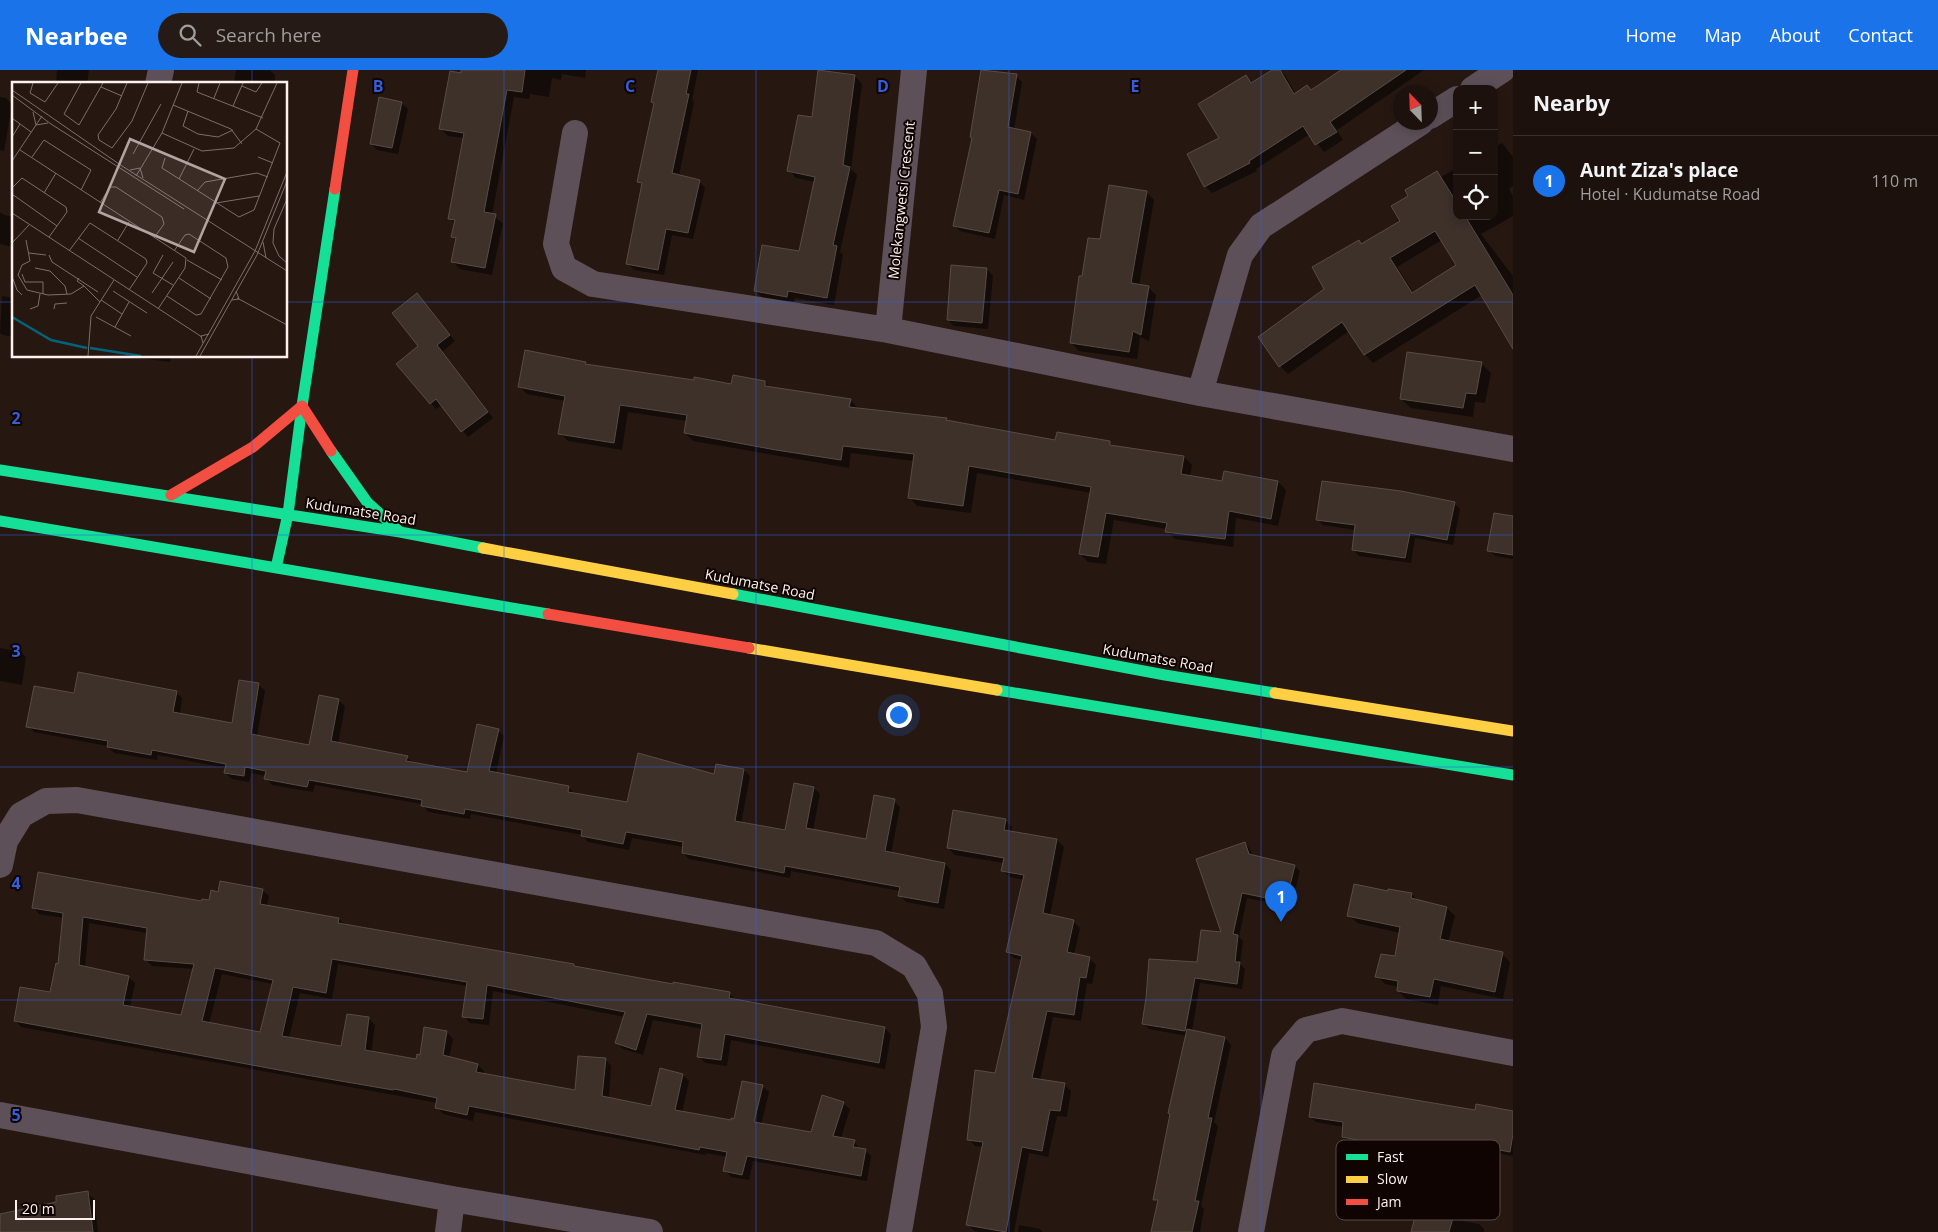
<!DOCTYPE html>
<meta charset="utf-8">
<style>
body{margin:0;font-family:"Open Sans",sans-serif;background:#251a16;color:#f1f3f6}
.controls{position:absolute;right:15px;top:15px;display:grid;overflow:hidden;border-radius:10px;box-shadow:0 2px 12px #0003}
.controls button{width:45px;height:45px;display:grid;place-items:center;padding:0;border:0;border-bottom:1px solid #3a312e;background:#1c110d;color:#f1f3f6;font:25px sans-serif}
.compass{position:absolute;left:1393px;top:15px;width:45px;height:45px;border-radius:50%;background:#1c110d;box-shadow:0 2px 12px #0003;rotate:337deg}
.scale{position:absolute;left:15px;bottom:12px;width:80px;box-sizing:border-box;padding-left:5px;border:2px solid #fef1ed;border-top:0;font-size:14px;line-height:18px;white-space:nowrap;color:#fef1ed;-webkit-text-stroke:4px #0f0402;paint-order:stroke}
.you{position:absolute;left:898px;top:644px;width:18px;height:18px;margin:-12px;border:4px solid #fff;border-radius:50%;background:#1a73e8;box-shadow:0 0 0 8px #1a73e833}
.badge{display:grid;place-items:center;width:32px;height:32px;border-radius:50%;background:#1a73e8;color:#fff;font-size:16px;font-weight:700}
.pin{position:absolute;translate:-50% -41px;filter:drop-shadow(0 1px 2px #0008)}
.pin::after{content:'';position:absolute;top:26px;width:18px;height:15px;background:inherit;clip-path:polygon(0 0,100% 0,50% 100%)}
.list{margin:0;padding:0;list-style:none}
h2{display:flex;justify-content:space-between;align-items:center;height:65px;margin:0;padding:0 20px;font-size:21px}
h2 small{font-size:16px;font-weight:400;color:#a09d9d}
.list li{display:grid;grid-template-columns:32px 1fr auto;gap:15px;align-items:center;box-sizing:border-box;height:90px;padding:0 20px;border-top:1px solid #3a312e}
.list b{display:block;font-size:19px;white-space:nowrap}
.list p{margin:0;font-size:16px;white-space:nowrap;color:#a09d9d}
.list em{font-size:16px;font-style:normal;color:#a09d9d}
.icon{flex:none;width:28px;height:28px;fill:none;stroke:currentColor;stroke-width:2;stroke-linecap:round;stroke-linejoin:round}
.map{position:relative;flex:none;width:1513px;height:1162px;overflow:hidden}
header{display:flex;align-items:center;gap:30px;box-sizing:border-box;height:70px;padding:0 25px;background:#1a73e8;color:#fff}
header strong{font-size:24px}
nav{display:flex;gap:28px;margin-inline-start:auto;font-size:18px}
.search{width:350px;height:45px;background:#251a16;display:flex;align-items:center;gap:12px;box-sizing:border-box;padding:0 18px;border-radius:28px;color:#a09d9d;font-size:19px}
main{display:flex}
aside{flex:1;background:#1c110d}
.map>svg:first-child{display:block}
</style>
<header>
<strong>Nearbee</strong>
<div class="search"><svg class="icon" aria-label="search" viewBox="0 0 24 24"><circle cx="10" cy="10" r="6"/><path d="M15 15l6 6"/></svg>Search here</div>
<nav><a>Home</a><a>Map</a><a>About</a><a>Contact</a></nav>
</header>
<main>
<div class="map">
<svg width="1513" height="1162" viewBox="0 0 1513 1162">
<rect width="100%" height="100%" fill="#261711"/>
<path fill="#0007" fill-rule="evenodd" d="M57 0H89L87 14H56Z
M236 0H270L275 5 274 14H234Z
M477 0H586L585 8 562 4 561 10 552 8 549 27 530 24 529 29 514 27 492 145 503 153 492 205 460 199 452 191 457 171 452 166 455 154 449 148 464 68 448 66 440 58 476 8Z
M659 0H698L692 30 694 32 679 106 699 111 705 118 693 169 672 165 664 205 634 200 628 194 642 115 639 111 655 35 652 32Z
M1274 0H1280L1285 5 1296 24 1311 21 1343 0H1424L1337 60 1343 70 1324 82 1310 64 1256 99 1257 101 1212 123 1205 116 1246 6 1253 13Z
M855 6 862 14 851 99 857 105 840 182 843 185 834 235 795 228 794 233 763 228 755 221 800 183 815 112 796 108 789 100 813 49Z
M1016 6 1022 12 1014 60 1031 63 1037 69 1024 130 1004 125 995 169 960 161 954 155Z
M0 27 6 28 12 35 4 81 0 80Z
M401 33 408 39 398 84 377 80 371 74Z
M1502 73 1513 87V116L1509 119 1513 126V146L1481 164 1513 206V277L1482 225 1373 293 1365 284 1349 261 1288 304 1280 296 1326 220 1358 171 1362 175 1402 152 1410 127 1437 102 1441 107 1457 98V146H1494V77ZM1442 170 1458 196 1414 224 1397 197Z
M1146 122 1154 130 1139 216 1148 217 1156 225 1149 271 1140 267 1137 289 1079 281 1071 273 1083 207 1101 171Z
M0 142 4 145 14 147V177L0 174Z
M987 199 993 206 988 259 954 256 948 250Z
M417 225 455 271 442 282 493 348 468 367 442 335 436 339 431 333 420 276Z
M2 226 14 228V267L3 265 0 263Z
M136 286H171L170 292 138 288Z
M585 293 587 295 695 311 732 315 765 312 770 318 850 330 858 338 946 350 948 352 1056 371 1110 372 1114 377 1184 387 1192 395 1190 407 1223 413 1278 412 1286 420 1278 456 1236 448 1233 477 1175 469 1167 461V459L1114 450 1106 494 1088 492 1080 484 1092 423 977 403 971 443 917 436 910 428 914 391 851 383 849 398 693 371 685 363 687 351 628 342 622 380 568 371 560 363 565 331 527 324 519 316Z
M1481 293 1491 303 1485 333 1475 332 1473 347 1411 338 1401 329Z
M1454 433 1460 439 1453 475 1415 468 1411 493 1359 486 1353 479 1356 460 1323 455 1317 449Z
M1513 447V489L1495 486 1489 480Z
M0 578 21 582 26 587 22 615 0 611Z
M258 614 265 621 257 666 310 676 338 630 345 636 338 674 407 687 414 694 468 704 498 660 504 666 496 704 568 717 574 723 628 734 715 706 744 700 750 706 741 754 786 762 795 715 814 718 820 724 813 760 867 770 894 731 900 737 891 784 945 794 951 800 944 839 906 832 900 825V821L791 801 790 808 689 789 683 783 684 777 632 768 629 780 588 772 582 765 471 744 470 749 428 742 422 734 315 715 313 722 272 715 266 708V706L251 703 249 712 232 709 225 703 226 698 158 685 157 690 114 683 107 676 34 662 28 656 75 625 176 622 182 628 180 644 233 654Z
M1005 750 1012 757 1011 762 1057 770 1064 777 1050 846 1073 851 1080 858 1074 885 1089 888 1096 895 1092 914 1087 913 1081 951 1053 947 1040 1010 1064 1014 1071 1021 1067 1047 1057 1046 1048 1087 1029 1083 1014 1162H978L974 1161 968 1154 983 1077 975 1076 969 1069 996 1004 1022 890 1014 888 1007 882 1024 810 1010 807 1003 801 1004 793 955 785 948 778Z
M1245 773 1250 779 1253 786 1294 796 1300 801 1291 837 1247 828 1239 867 1243 871 1240 894 1245 899 1242 919 1200 913 1192 961 1225 968 1231 975 1214 1052 1218 1056 1201 1136 1204 1139 1200 1162H1153L1159 1133 1155 1129 1187 966 1149 959 1143 953 1223 864Z
M262 820 269 826 267 836 339 849 346 855 574 895 577 898 729 923 736 930 885 958 891 965 885 999 731 970 727 996 705 993 699 986 703 959 653 950 643 985 623 979 617 973 625 947 493 921 489 955 470 953 464 946 467 916 338 894 332 929 300 923 289 968 342 978 348 945 369 949 375 955 371 983 417 991 447 962 453 969 449 988 478 995 484 1001 483 1005 576 1022 605 989 611 996 609 1028 652 1037 683 1005 689 1011 682 1043 732 1052 735 1050 762 1016 769 1022 761 1055 811 1064 843 1033 850 1039 841 1068 854 1071 860 1079 865 1080 871 1086 867 1111 753 1091 749 1110 731 1107 725 1100 728 1087 706 1083V1085L475 1042 473 1051 443 1044 437 1037 438 1033 21 957 15 950 51 924 60 895 64 848 39 844 33 837 202 833 210 832 219 823ZM89 853 148 863 145 889 152 896 194 899 182 947 130 937 135 913 128 907 85 898ZM222 904 273 914 261 963 209 954Z
M1389 820 1412 824 1419 832 1447 838 1455 846 1448 872 1502 884 1510 892 1503 929 1441 916 1438 935 1406 929 1398 921 1399 917 1385 914 1377 906 1396 887 1400 863 1357 853 1349 845 1389 822Z
M1476 1041 1513 1042V1086L1479 1080 1459 1150 1479 1154 1484 1159V1162H1413L1424 1117 1415 1116 1410 1110 1414 1085 1349 1073 1343 1067 1344 1057 1316 1052 1310 1047Z
M87 1123 94 1129 98 1162H0V1145L58 1133Z
M1019 1155 1040 1159 1043 1162H1018Z"/>
<path fill="#3d312a" stroke="#584c45" fill-rule="evenodd" d="M461 0H525L522 22 507 20 484 142 496 144 485 198 451 192 456 168 451 167 455 150 448 149 464 63 439 59 450 1 461 3Z
M658 0H691L686 24H689L672 103 700 110 688 163 666 159 658 200 626 194 642 113 637 112 654 33 651 32Z
M818 0 855 5 843 95 850 97 833 175 837 176 827 228 788 221 787 227 754 221 762 175 799 181 815 107 787 101 798 45 812 47Z
M981 0 1017 4 1008 57 1031 62 1018 124 999 120 989 163 953 156 972 68 970 67Z
M1272 0H1280L1294 24 1307 15 1311 20 1341 0H1406L1330 52 1337 62 1315 75 1303 56 1249 91 1250 93 1204 117 1187 84 1219 68 1198 34 1246 5 1251 13Z
M379 27 402 32 392 78 370 74Z
M1437 101 1457 133V146H1465L1513 225V279L1475 215 1364 285 1342 252 1279 297 1258 267 1324 219 1312 197 1359 170 1361 174 1400 151 1391 136 1408 126 1405 120ZM1435 161 1456 195 1412 223 1390 188Z
M1109 115 1147 121 1131 213 1149 216 1141 265 1133 261 1129 282 1070 273 1079 206H1082L1088 168 1100 169Z
M951 195 987 198 982 253 947 250Z
M417 223 450 265 437 275 488 342 461 362 436 329 430 334 396 294 418 276 392 243Z
M525 280 586 292 585 294 694 310V307L731 314 733 305 765 311V316L851 329 849 337 947 348 946 350 1055 370 1057 362 1110 371V375L1184 386 1181 404 1222 411 1224 401 1278 411 1271 449 1229 441 1225 469 1165 462 1167 453 1106 443 1098 487 1079 484 1091 417 969 396 963 436 908 428 914 384 843 376 841 390 776 380 684 363 687 345 620 335 614 373 558 364 565 326 518 317Z
M1407 282 1482 292 1476 324 1466 323 1463 338 1400 329Z
M1322 411 1401 421 1455 432 1447 470 1410 463 1405 488 1352 480 1355 455 1316 450Z
M1494 443 1513 446V485L1487 481Z
M78 602 177 621 173 642 232 653 239 610 259 613 251 664 309 675 319 625 339 629 331 671 408 686 406 691 467 702 477 654 499 659 489 701 569 716 568 722 627 732 638 683 714 704 716 694 744 699 735 751 785 760 794 713 814 717 806 758 866 769 874 725 895 729 885 781 945 793 938 833 898 826 900 817 785 796 784 803 682 783 683 772 626 762 623 774 581 766 582 760 465 739 464 744 421 736 422 730 309 710 307 717 264 709 266 701 245 697 244 706 224 703 226 694 152 680 151 685 107 677 108 671 26 657 34 616 74 623Z
M953 740 1006 749 1004 760 1057 769 1043 843 1074 850 1067 882 1090 887 1086 908 1080 907 1074 945 1047 941 1032 1008 1065 1013 1060 1041 1050 1040 1042 1081 1022 1077 1006 1162 966 1155 983 1072 967 1070 975 1000 995 1003 1022 886 1006 882 1024 805 1001 801 1004 788 947 778Z
M1245 772 1249 784 1295 795 1286 832 1242 823 1233 864 1238 865 1235 892H1240L1237 914 1195 908 1185 961 1142 954 1146 928 1149 889 1197 892 1201 860 1221 862 1196 789Z
M38 802 201 831 202 829 209 830 211 820 218 822 220 811 263 819 260 834 339 848 338 853 574 894V896L673 914V912L730 922 729 928 885 957 879 993 725 964 721 990 697 987 702 954 647 944 636 980 615 973 625 942 487 915 483 949 462 947 467 912 332 889 326 923 293 917 282 966 341 976 347 944 369 947 365 980 416 989 417 984 420 985 424 957 447 961 443 985 478 994 476 1002 575 1020 578 986 606 988 602 1026 651 1036 660 998 683 1004 675 1040 731 1050V1048L734 1049 742 1011 763 1015 754 1052 811 1062 822 1025 844 1032 833 1066 855 1070 853 1077 866 1079 861 1106 747 1086 742 1105 723 1101 727 1082 700 1077 699 1080 469 1036 467 1045 435 1038 437 1028 394 1019 393 1020 306 1005 14 951 20 917 50 922 56 893 58 894 63 843 32 838ZM83 847 147 858 144 890 194 894 181 945 123 935 129 906 79 895ZM215 898 273 910 260 962 202 951Z
M1354 814 1388 821V819L1412 823 1411 828 1447 837 1440 869 1503 882 1495 922 1434 909 1430 927 1397 921 1398 911 1375 907 1381 884 1395 886 1400 857 1347 846Z
M1187 959 1225 967 1208 1048H1212L1195 1131H1199L1192 1162H1151L1158 1130H1153L1170 1044 1168 1043Z
M1314 1013 1475 1040 1476 1034 1513 1041V1064L1510 1082 1474 1075 1449 1162H1411L1424 1113 1408 1110 1413 1081 1342 1067 1343 1052 1309 1047Z
M88 1121 93 1162H0V1144L56 1132V1126Z"/>
<g fill="none" stroke-linecap="round" stroke-linejoin="round">
<path stroke="#5d5059" stroke-width="26" d="M158 14 161 0
M1473 19 1502 0
M1430 46 1457 29
M575 63 556 174 564 198 593 214 888 260 1200 323 1513 379
M888 260 914 0
M1200 323 1240 185 1261 156 1421 52
M0 795 5 771 21 745 46 731 77 730 876 873 914 896 930 924 934 957 899 1162
M0 1045 452 1129 650 1162
M448 1162 452 1129
M1251 1162 1284 986 1306 960 1342 951 1513 983"/>
<path stroke="#16e098" stroke-width="11" d="M331 381 367 432 400 462
M0 400 400 462 483 478
M0 451 548 544
M276 498 288 444 302 336 335 119
M733 524 1165 605 1275 623
M997 620 1513 705"/>
<path stroke="#ffcf43" stroke-width="11" d="M483 478 733 524
M749 578 997 620
M1275 623 1513 661"/>
<path stroke="#f24e42" stroke-width="11" d="M335 119 353 0
M171 425 253 377 302 336 331 381
M548 544 749 578"/>
</g>
<path fill="none" stroke="#345eda" stroke-width="1" stroke-opacity="0.55" d="M252 0V14M504 0V1162M756 0V1162M1009 0V1162M1261 0V1162M0 232H14M286 232H1513M252 286V1162M0 465H1513M0 697H1513M0 930H1513"/>
<g text-anchor="middle" dominant-baseline="central" stroke-width="4" stroke-linejoin="round" paint-order="stroke">
<g font-size="14" fill="#fef1ed" stroke="#0f0402">
<text transform="translate(901 130) rotate(-84)">Molekangwetsi Crescent</text>
<text transform="translate(361 441) rotate(9)">Kudumatse Road</text>
<text transform="translate(760 514) rotate(11)">Kudumatse Road</text>
<text transform="translate(1158 588) rotate(10)">Kudumatse Road</text>
</g>
</g>
<g transform="translate(12 12)">
<rect width="275" height="275" fill="#261711"/>
<path fill="none" stroke="#046279" stroke-width="2.5" d="M0 235 39 258 75 266M78 266 129 274"/>
<path fill="none" stroke="#7c6e69" stroke-width="1" d="M21 1 18 11 33 20 46 1M69 1 52 32 67 43 91 1M115 1 104 27 86 53 87 58 100 66 120 39 136 1M187 1 185 10 251 36M230 4 244 10 250 1M89 5 110 14M0 8 107 82 275 189M0 13 39 42 172 127M202 16 208 1M161 23 219 47 230 62M221 24 231 1M176 29 171 44 186 52 206 55 221 48M21 30 24 43 36 41M0 36 19 50M150 51 190 69 222 66 244 47 265 1M0 55 8 42M8 68 174 176 173 186 146 227M121 72 149 22M20 75 32 58 79 88 69 108M246 75 261 81M153 76 150 86 227 135 242 128 268 61 244 47M0 79 30 34M118 88 128 86 131 96M124 94 150 51 170 1M167 97 182 67M0 106 10 96 54 125 55 130 37 155M185 109 193 100 245 91 256 95M32 111 44 91M0 112 45 144M275 117 262 147 261 161 267 174 275 181M88 121 98 105H104L150 135 152 142 142 156M204 121 247 114M0 131 190 255M66 156 125 195M14 158 18 179 10 183 6 193 15 208 36 213 59 212 72 204 65 199 67 196M106 158 117 140M251 160 254 176M0 161 17 143M57 169 78 141 134 177 135 181 117 208M17 171 34 173M37 173 40 180 86 210M151 173 141 191 161 203M175 178 210 198M23 186 38 189 53 204 55 212M10 192 13 200H31V212M167 196 199 217M1 197 5 208 10 213M72 204 88 220M101 209 135 231M140 211 161 180M155 214 184 233 189 232 216 185 214 176 177 152 173 153 162 169M225 216 275 243M89 218 110 232M220 218 227 217 224 209M18 227 26 224 28 212M42 227 43 222 55 221M84 235 119 254M103 245 117 220M191 261 189 254 197 252M76 274 79 234 102 198M184 274 243 169 275 90M188 274 245 173 275 99"/>
<path fill="#b2a5a0" fill-opacity="0.15" stroke="#b2a5a0" stroke-width="2.5" d="M118 57 213 97 182 170 87 130Z"/>
<rect width="275" height="275" fill="none" stroke="#fef1ed" stroke-width="2.5"/>
</g>
<rect x="1336" y="1070" width="164" height="80" rx="8" fill="#0f0402" stroke="#574b48" stroke-width="1"/>
<rect x="1346" y="1084" width="22" height="6" fill="#16e098"/>
<rect x="1346" y="1106" width="22" height="7" fill="#ffcf43"/>
<rect x="1346" y="1129" width="22" height="6" fill="#f24e42"/>
<g font-size="14" fill="#fef1ed">
<text x="1377" y="1092">Fast</text>
<text x="1377" y="1114">Slow</text>
<text x="1377" y="1137">Jam</text>
</g>
<g font-size="16" text-anchor="middle" font-weight="bold" fill="#345eda" stroke="#0f0402" stroke-width="4" stroke-linejoin="round" paint-order="stroke">
<text x="378" y="22">B</text>
<text x="630" y="22">C</text>
<text x="883" y="22">D</text>
<text x="1135" y="22">E</text>
<text x="16" y="354">2</text>
<text x="16" y="587">3</text>
<text x="16" y="819">4</text>
<text x="16" y="1051">5</text>
</g>
</svg>
<div class="controls">
<button>+</button>
<button>−</button>
<button><svg class="icon" aria-label="locate" viewBox="0 0 24 24"><circle cx="12" cy="12" r="6"/><path d="M12 2v4M12 18v4M2 12h4M18 12h4"/></svg></button>
</div>
<svg class="compass" viewBox="-18 -18 36 36"><path d="M0-13l5 13h-10z" fill="#e53935"/><path d="M0 13l5-13h-10z" fill="#a09d9d"/></svg>
<div class="scale">20 m</div>
<div class="you"></div>
<div class="pin badge" style="left:1281px;top:852px">1</div>
</div>
<aside>
<h2>Nearby<small></small></h2>
<ul class="list">
<li><span class="badge">1</span><div><b>Aunt Ziza's place</b><p>Hotel · Kudumatse Road</p></div><em>110 m</em></li>
</ul>
</aside>
</main>
